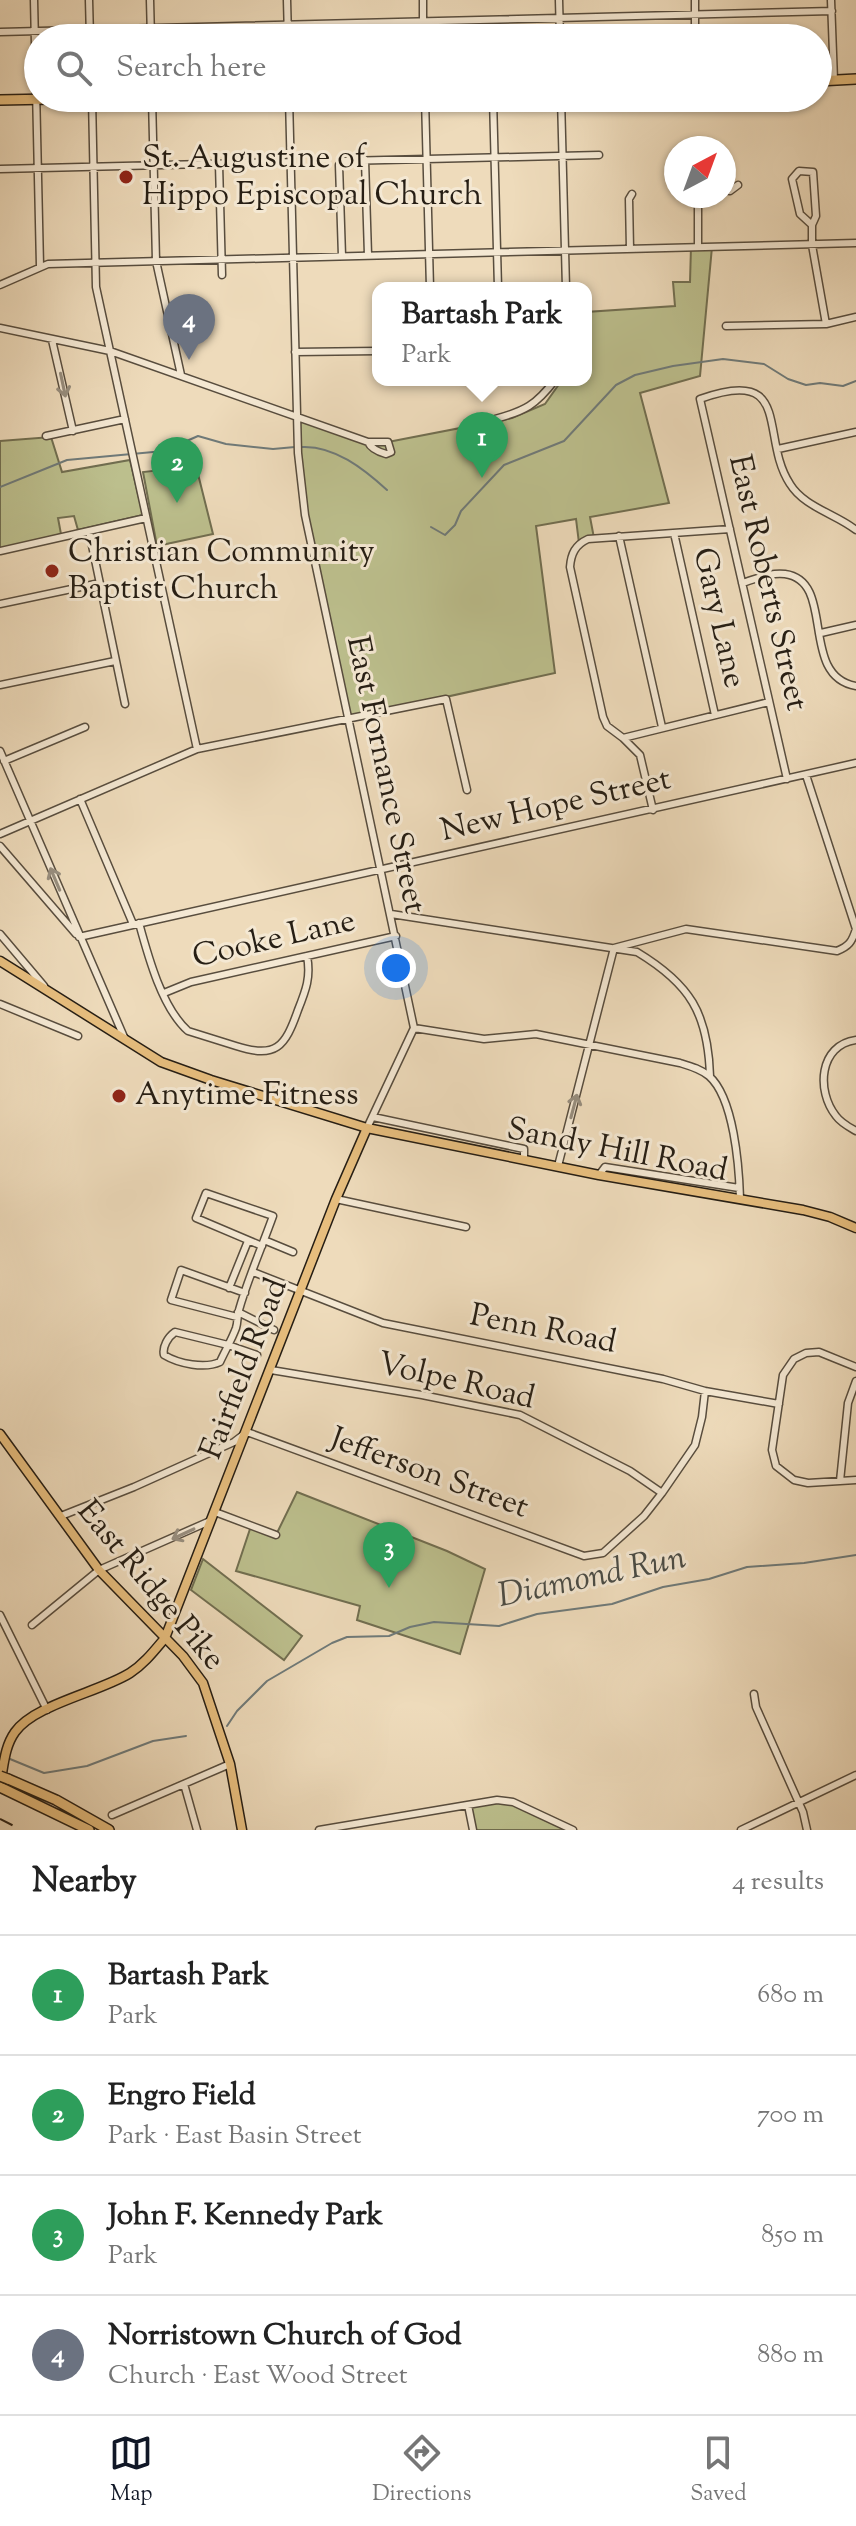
<!DOCTYPE html>
<meta charset="utf-8">
<style>
body{margin:0;font-family:"Sorts Mill Goudy",serif;background:#f6f6f6;color:#222}
.compass{position:absolute;left:664px;top:136px;width:72px;height:72px;border-radius:50%;background:#fff;box-shadow:0 2px 6px #0004;rotate:41deg}
.you{position:absolute;left:396px;top:968px;width:28px;height:28px;margin:-20px;border:6px solid #fff;border-radius:50%;background:#1a73e8;box-shadow:0 0 0 12px #1a73e833}
.badge{display:grid;place-items:center;width:52px;height:52px;border-radius:50%;background:#111827;color:#fff;font-size:26px;font-weight:700}
.pin{position:absolute;translate:-50% -66px;filter:drop-shadow(0 2px 4px #0008)}
.pin::after{content:'';position:absolute;top:42px;width:28px;height:24px;background:inherit;clip-path:polygon(0 0,100% 0,50% 100%)}
.popup{position:absolute;left:372px;top:282px;width:220px;height:104px;box-sizing:border-box;display:grid;place-content:center;border-radius:16px;background:#fff;filter:drop-shadow(0 2px 6px #0005);font-size:26px;white-space:nowrap;color:#767676}
.popup b{font-size:30px;color:#222}
.popup::after{content:'';position:absolute;left:50%;top:100%;margin-left:-16px;border:16px solid transparent;border-top-color:#fff}
.list{margin:0;padding:0;list-style:none}
h2{display:flex;justify-content:space-between;align-items:center;height:104px;margin:0;padding:0 32px;font-size:34px}
h2 small{font-size:26px;font-weight:400;color:#767676}
.list li{display:grid;grid-template-columns:52px 1fr auto;gap:24px;align-items:center;box-sizing:border-box;height:120px;padding:0 32px;border-top:2px solid #e0e0e0}
.list b{display:block;font-size:30px;white-space:nowrap}
.list p{margin:0;font-size:26px;white-space:nowrap;color:#767676}
.list em{font-size:26px;font-style:normal;color:#767676}
.icon{flex:none;width:44px;height:44px;fill:none;stroke:currentColor;stroke-width:2;stroke-linecap:round;stroke-linejoin:round}
.map{position:relative;flex:none;width:856px;height:1830px;overflow:hidden}
.search{position:absolute;background:#fff;box-shadow:0 2px 6px #0004;left:24px;right:24px;top:24px;height:88px;display:flex;align-items:center;gap:20px;box-sizing:border-box;padding:0 28px;border-radius:44px;color:#767676;font-size:30px}
.sheet{height:584px;background:#fff}
nav{display:flex;justify-content:space-around;align-items:center;box-sizing:border-box;height:112px;border-top:2px solid #e0e0e0;background:#fff;font-size:22px;color:#767676}
nav a{display:grid;justify-items:center;gap:4px}
nav .on{color:#111827}
.map>svg:first-child{display:block}
</style>
<div class="map">
<svg width="856" height="1830" viewBox="0 0 856 1830">
<rect width="100%" height="100%" fill="#eedbbb"/>
<filter id="stains"><feTurbulence type="fractalNoise" baseFrequency=".0025" numOctaves="4"/><feColorMatrix values="0 0 0 0 .2 0 0 0 0 .09 0 0 0 0 .02 0 0 0 .5 -.17"/></filter>
<radialGradient id="worn" r=".72"><stop offset=".6" stop-color="#630" stop-opacity="0"/><stop offset="1" stop-color="#630" stop-opacity=".3"/></radialGradient>
<path fill="#bcbf8d" stroke="#716e50" stroke-width="2" d="M691 247H712L700 376 640 393 669 503 590 517 594 538 579 543 576 519 536 526 555 673 350 718 305 515 297 418 368 442H388L512 418 545 404 562 380H586V312L675 306 673 282H690Z
M51 437 62 472 130 460 143 515 78 530 74 516 58 518 61 534 0 552V441Z
M196 466 213 534 157 546 143 472Z
M297 1492 447 1551 485 1569 460 1654 357 1620 360 1606 236 1571 251 1526 276 1535Z
M203 1559 302 1636 284 1660 191 1590Z
M513 1802 573 1830H473L468 1805Z"/>
<g fill="none" stroke-linecap="round" stroke-linejoin="round">
<path stroke="#6f7a79" stroke-width="2" d="M301 447C334 445 364 469 387 490
M0 487 67 460 164 451 198 436 226 444 273 449 295 447
M431 527 445 535 455 525 461 511 504 465 564 441 616 385 635 375 673 366 723 359 764 364 788 379 806 385 820 383 843 386 856 381
M227 1726 237 1711 267 1681 332 1643 347 1637 389 1636 410 1627 434 1622 499 1626 537 1614 612 1604 663 1587 709 1579 747 1567 804 1563 856 1555
M10 1759 44 1773 87 1766 153 1741 186 1736"/>
<g stroke="#584d3e" stroke-width="9">
<path id="minor" d="M34 0 40 266
M89 0 90 38
M150 0 151 38
M287 0 288 38
M423 0V38
M559 0 560 38
M695 0V38
M831 0 834 80
M0 32 832 11
M461 34V38
M92 98 96 287 197 749
M152 98 156 261 181 375
M289 98 298 453 305 515 414 1028 367 1128
M425 98 430 288
M493 98 498 288
M561 98 566 288
M365 160 368 255
M219 164 222 275
M0 169 290 162
M724 190 730 191 738 185
M812 225 800 214 792 179 799 171 813 172 816 216 812 225V245L826 324
M698 247V196
M630 249 629 199 632 194
M342 256 339 165 343 161 599 155
M0 285 48 264 856 243
M726 326 826 324 856 317
M0 328 110 351 368 442H388L391 452 386 454C379 452 371 449 368 442
M52 340 73 431
M295 352 378 351
M495 419C525 411 536 405 555 380
M46 436 125 419
M778 449 856 432
M730 529 588 539C575 545 571 554 570 567L603 717 607 726 623 738 769 702
M89 531 125 704
M674 533 715 715
M619 536 662 727
M0 551 146 518
M742 583C756 579 771 572 785 574 837 581 798 676 856 686
M0 604 100 583
M821 633 856 625
M0 685 115 661
M623 738 640 755 653 810
M0 751 124 1037
M4 761 85 727
M787 779 700 399C794 365 759 437 790 484 804 507 836 514 856 530
M80 799 133 924
M0 834 197 749 446 699 467 790
M0 846 76 934
M391 914 637 952C690 984 708 1013 710 1076
M139 923C148 956 162 1008 188 1031 204 1036 220 1041 236 1046 276 1059 285 1047 298 1010 306 990 311 977 307 956
M0 934 44 986
M79 937 856 763
M164 993 191 982 396 936
M0 1004 78 1036
M414 1028 484 1039 536 1034 680 1063C690 1066 701 1069 709 1076 734 1098 739 1166 740 1198
M856 1040C819 1045 816 1091 836 1116 841 1123 849 1127 856 1131
M373 1117 524 1149V1159
M558 1166 614 948 686 929 837 951C849 946 852 942 856 929L806 775
M599 1175 605 1167 739 1188
M336 1199 466 1227
M264 1240 293 1252
M253 1272 383 1323 663 1379 705 1391 779 1404
M229 1288 248 1241
M238 1312 274 1330
M237 1317 171 1300 181 1270 245 1293
M257 1355 228 1345 175 1332C168 1337 162 1347 164 1355 179 1364 205 1369 220 1362 225 1351 232 1339 236 1328 238 1322 237 1316 239 1310 248 1278 262 1247 273 1216L206 1193 196 1218 262 1246
M856 1367 819 1352 806 1353 794 1359 783 1375 772 1450 776 1466 794 1480 808 1483 856 1480
M271 1370 422 1395 520 1415 630 1471 662 1493
M840 1481 848 1403 856 1381
M215 1512 276 1535
M61 1516 134 1487 234 1442 247 1432 584 1556 603 1553 644 1516 662 1493 695 1445 702 1417 705 1391
M0 1615 47 1710
M32 1625 99 1570 210 1521
M754 1694 756 1707 803 1812 807 1830
M184 1784 197 1830
M468 1805 473 1830
M112 1815 230 1764
M319 1830 497 1800 513 1802 573 1830
M741 1830 856 1775"/>
</g>
<g stroke="#261e14" stroke-width="11">
<path id="major" d="M0 961 161 1062 211 1080 367 1128 599 1175 803 1210 830 1217 856 1228
M0 1434 99 1570 183 1656 203 1683 230 1764 242 1830
M1 1779C4 1763 5 1746 15 1732 35 1704 100 1692 130 1673 144 1664 154 1651 165 1638L336 1199 367 1128"/>
</g>
<g stroke="#261e14" stroke-width="12">
<path id="highway" d="M818 81 856 79
M0 100 102 98
M8 1779 56 1800 109 1830
M0 1787 89 1830"/>
</g>
<use href="#minor" stroke="#f4e8d3" stroke-width="6"/>
<use href="#major" stroke="#e7be7e" stroke-width="8"/>
<use href="#highway" stroke="#e7be7e" stroke-width="9"/>
<path stroke="#261e14" stroke-width="2" stroke-dasharray="14 14" stroke-linecap="butt" d="M0 1819 22 1830"/>
<g stroke="#261e14" stroke-width="12" stroke-linecap="butt">
<path id="highway-bridge" d="M0 1776 8 1779"/>
</g>
<use href="#highway-bridge" stroke="#e7be7e" stroke-width="9"/>
</g>
<defs><path id="oneway-shaft" d="M-6 0H5M1.5-3L5.5 0L1.5 3" fill="none" stroke-width="1.6" stroke-linecap="round" stroke-linejoin="round" transform="scale(2)"/></defs>
<g stroke="#978d7d">
<use href="#oneway-shaft" transform="translate(63 385) rotate(78)"/>
<use href="#oneway-shaft" transform="translate(55 879) rotate(-113)"/>
<use href="#oneway-shaft" transform="translate(574 1106) rotate(-75)"/>
<use href="#oneway-shaft" transform="translate(183 1534) rotate(155)"/>
</g>
<g fill="#8f2418" stroke="#f4e8d3" stroke-width="3">
<circle cx="126" cy="177" r="8"/>
<circle cx="52" cy="571" r="8"/>
<circle cx="119" cy="1096" r="8"/>
</g>
<g text-anchor="middle" dominant-baseline="central" stroke-width="6" stroke-linejoin="round" paint-order="stroke">
<g font-size="32" fill="#261e14" stroke="#f4e8d3" text-anchor="start">
<text x="142" y="159">St. Augustine of<tspan x="142" dy="37">Hippo Episcopal Church</tspan></text>
<text x="68" y="553">Christian Community<tspan x="68" dy="37">Baptist Church</tspan></text>
<text x="135" y="1096">Anytime Fitness</text>
</g>
<g font-size="32" fill="#261e14" stroke="#f4e8d3">
<text transform="translate(767 583) rotate(77)">East Roberts Street</text>
<text transform="translate(718 618) rotate(77)">Gary Lane</text>
<text transform="translate(385 775) rotate(78)">East Fornance Street</text>
<text transform="translate(556 806) rotate(-13)">New Hope Street</text>
<text transform="translate(274 940) rotate(-13)">Cooke Lane</text>
<text transform="translate(617 1151) rotate(11)">Sandy Hill Road</text>
<text transform="translate(543 1330) rotate(11)">Penn Road</text>
<text transform="translate(245 1369) rotate(-69)">Fairfield Road</text>
<text transform="translate(456 1382) rotate(13)">Volpe Road</text>
<text transform="translate(429 1474) rotate(20)">Jefferson Street</text>
<text transform="translate(150 1586) rotate(50)">East Ridge Pike</text>
</g>
<g font-size="34" font-style="italic" fill="#4a4c46" stroke="#f4e8d3">
<text transform="translate(592 1578) rotate(-12)">Diamond Run</text>
</g>
</g>
<rect width="100%" height="100%" filter="url(#stains)"/>
<rect width="100%" height="100%" fill="url(#worn)"/>
</svg>
<svg class="compass" viewBox="-18 -18 36 36"><path d="M0-13l5 13h-10z" fill="#e53935"/><path d="M0 13l5-13h-10z" fill="#767676"/></svg>
<div class="you"></div>
<div class="pin badge" style="left:482px;top:478px;background:#2e9e5b">1</div>
<div class="popup"><b>Bartash Park</b>Park</div>
<div class="pin badge" style="left:177px;top:503px;background:#2e9e5b">2</div>
<div class="pin badge" style="left:389px;top:1588px;background:#2e9e5b">3</div>
<div class="pin badge" style="left:189px;top:360px;background:#6b7280">4</div>
<div class="search"><svg class="icon" aria-label="search" viewBox="0 0 24 24"><circle cx="10" cy="10" r="6"/><path d="M15 15l6 6"/></svg>Search here</div>
</div>
<section class="sheet">
<h2>Nearby<small>4 results</small></h2>
<ul class="list">
<li><span class="badge" style="background:#2e9e5b">1</span><div><b>Bartash Park</b><p>Park</p></div><em>680 m</em></li>
<li><span class="badge" style="background:#2e9e5b">2</span><div><b>Engro Field</b><p>Park · East Basin Street</p></div><em>700 m</em></li>
<li><span class="badge" style="background:#2e9e5b">3</span><div><b>John F. Kennedy Park</b><p>Park</p></div><em>850 m</em></li>
<li><span class="badge" style="background:#6b7280">4</span><div><b>Norristown Church of God</b><p>Church · East Wood Street</p></div><em>880 m</em></li>
</ul>
</section>
<nav>
<a class="on"><svg class="icon" aria-label="map" viewBox="0 0 24 24"><path d="M3 6l6-2 6 2 6-2v14l-6 2-6-2-6 2zM9 4v14M15 6v14"/></svg>Map</a>
<a><svg class="icon" aria-label="directions" viewBox="0 0 24 24"><path d="M12 3l9 9-9 9-9-9zM9 14v-3h6M13 9l2 2-2 2"/></svg>Directions</a>
<a><svg class="icon" aria-label="saved" viewBox="0 0 24 24"><path d="M7 4h10v16l-5-4-5 4z"/></svg>Saved</a>
</nav>
